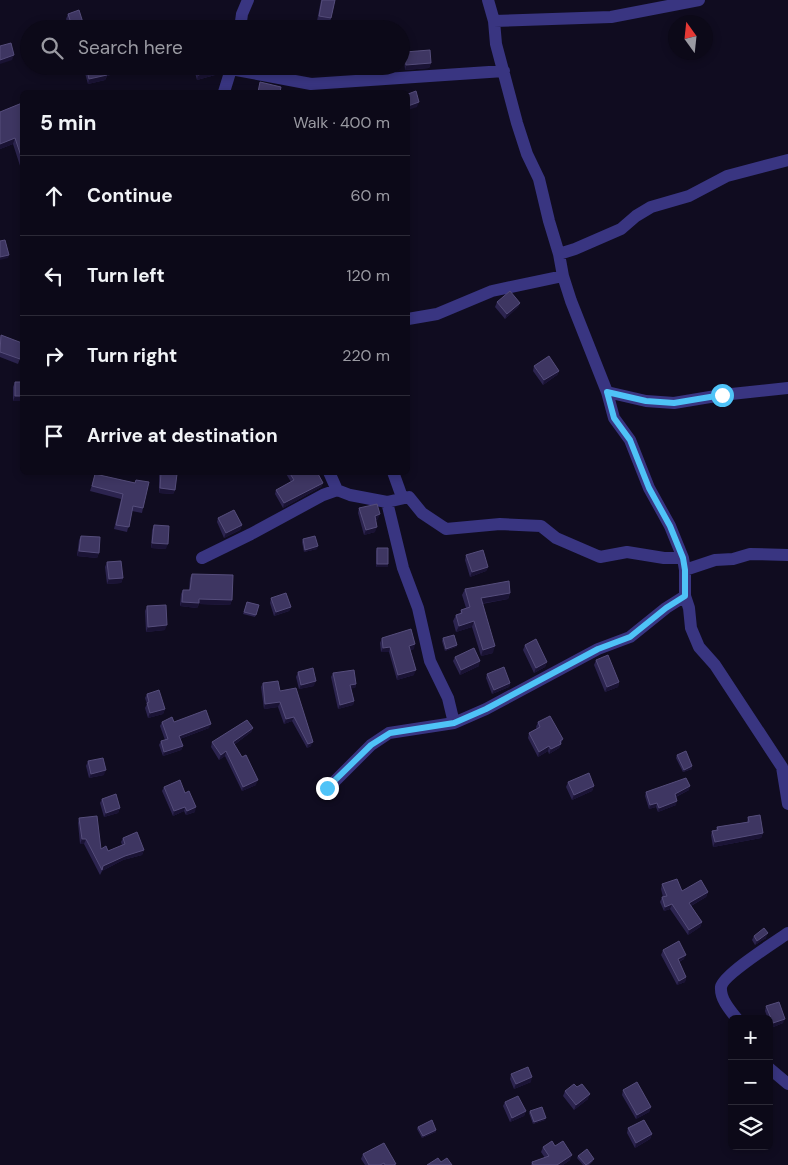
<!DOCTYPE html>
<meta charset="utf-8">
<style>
body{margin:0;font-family:"DM Sans",sans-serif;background:#1a1725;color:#f1f3f6}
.controls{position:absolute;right:15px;bottom:15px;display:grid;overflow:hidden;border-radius:8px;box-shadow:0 2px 8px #0003}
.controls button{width:45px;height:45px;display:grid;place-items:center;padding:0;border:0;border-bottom:1px solid #2c2a37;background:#0c0918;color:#f1f3f6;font:25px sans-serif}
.compass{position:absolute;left:668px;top:15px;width:45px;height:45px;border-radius:50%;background:#0c0918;box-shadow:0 2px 8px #0003;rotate:345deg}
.stop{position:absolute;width:15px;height:15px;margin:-11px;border:4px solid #4fc3f7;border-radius:50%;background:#fff}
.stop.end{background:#4fc3f7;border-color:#fff;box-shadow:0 1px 5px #0008}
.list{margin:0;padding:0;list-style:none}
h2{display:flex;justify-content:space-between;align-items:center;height:65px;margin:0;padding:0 20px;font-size:21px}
h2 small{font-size:16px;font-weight:400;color:#9a9aa2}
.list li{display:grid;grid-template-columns:32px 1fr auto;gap:15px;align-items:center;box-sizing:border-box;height:80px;padding:0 20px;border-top:1px solid #2c2a37}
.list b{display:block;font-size:19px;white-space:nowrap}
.list em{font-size:16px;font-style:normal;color:#9a9aa2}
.icon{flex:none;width:28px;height:28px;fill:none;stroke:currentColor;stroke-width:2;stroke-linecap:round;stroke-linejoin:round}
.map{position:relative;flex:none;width:788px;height:1165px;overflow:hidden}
.search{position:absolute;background:#0c0918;box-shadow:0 2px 8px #0003;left:20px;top:20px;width:390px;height:55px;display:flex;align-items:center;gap:12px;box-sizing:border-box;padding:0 18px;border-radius:28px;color:#9a9aa2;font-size:19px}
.panel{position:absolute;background:#0c0918;box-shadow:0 2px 8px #0003;left:20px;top:90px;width:390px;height:385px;border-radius:8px}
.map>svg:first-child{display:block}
</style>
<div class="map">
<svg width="788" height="1165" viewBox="0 0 788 1165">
<rect width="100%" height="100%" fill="#100c20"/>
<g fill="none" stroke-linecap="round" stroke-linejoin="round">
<path stroke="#393581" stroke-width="12" d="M488 0 494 21 496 44 517 123 527 154 539 179 549 221 559 254 563 276 571 301 607 392 614 418 630 440 649 488 670 526 683 558 685 570V596L689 608 691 628 699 647 715 665 782 767 788 804
M494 21 611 17 699 0
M240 29 242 14 248 0
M231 69 311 84 504 71
M224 92 232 66
M559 254 575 249 621 229 636 216 651 207 689 196 727 176 788 160
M408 319 437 314 492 291 563 276
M607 392 646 401 674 403 722 395 788 388
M393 472 402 497
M337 490 350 495 387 502
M202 558 251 534 323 495 337 490 329 472
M685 570 715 560 733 559 750 554 788 555
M454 723 448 698 430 661 418 608 403 568 387 502 409 497 422 513 446 529 500 524 541 526 556 538 600 557 627 552 664 558H683
M327 789 371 745 389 733 454 723 486 709 598 649 630 637 666 608 685 596
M737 1019C730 1010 720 999 721 987 723 975 775 942 788 933
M769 1068 788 1084"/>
</g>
<path fill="#2c244f" d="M321 0H335L331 18 330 23 317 21Z
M68 14 85 29H70L66 19Z
M405 52 431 63 429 68 405 70 404 56Z
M83 66H137L107 76 105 80 88 84Z
M194 66H215V75L197 80 194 69Z
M21 100H22V172L13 144 0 149V112L20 104Z
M497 302 520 303 518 307 505 319 495 307Z
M0 336 22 353 18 364 0 357Z
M534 366 559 371 557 375 543 385 533 371Z
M15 382H22V401H13V387Z
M159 472H174L175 490 173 494 159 493Z
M285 472H317L323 483 321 487 283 508 275 494 276 490 291 482Z
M95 474 135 483 136 480 143 508 142 513 132 511 127 532 114 529 121 499 90 491Z
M359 508 378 519 376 520 375 532 364 535 358 513Z
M218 518 242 525 240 530 224 538 217 522Z
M154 525 166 549 151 548 152 530Z
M81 536 99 553 97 558 77 556 79 540Z
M303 539 317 549 304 552 302 542Z
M377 548 388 564V567H376V551Z
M466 555 488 567 486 571 470 577 465 560Z
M107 562 123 578 121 583 107 584 105 567Z
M192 574 232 600 230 605 199 604 197 608 180 606 181 594 183 590H189L190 578Z
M465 589 510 593 508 599 482 604 493 653 481 656 472 627 456 632 453 621 456 615 460 614 461 610 466 608 462 595Z
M271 598 291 607 289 611 274 616 270 603Z
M247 602 259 605 255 617 243 614Z
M147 606 165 630 146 632 145 611Z
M382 638 414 649 410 650 414 675 397 680 389 652H381L380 643Z
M443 638 457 645 456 647 445 651 442 641Z
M525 645 547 662 545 667 534 673 523 650Z
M455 657 479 666 460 675 453 661Z
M596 660 619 682 618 687 605 692 594 665Z
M298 672 314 686 299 689 296 677Z
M333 673 356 684 355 688H351L354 701 353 705 338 709 331 677Z
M487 674 510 683 509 687 492 694 486 678Z
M263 683 280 691 311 746 307 748 292 721 284 724 278 707 264 709 261 687Z
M147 694 165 709 163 714 148 718 145 708 147 704 145 698Z
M162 722H174L209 728 180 739 183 746 181 750 163 756 159 745 161 741 165 740 160 726Z
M538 722 563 739 559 748 549 754 548 751 538 757 528 738 529 733 537 729 536 727Z
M253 728 251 732 234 745 256 785 242 791 225 756 219 760 211 747 212 742Z
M677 755 692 766V769L683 772 676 758Z
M88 761 104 775 89 778 86 766Z
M568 782 594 786 592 791 572 800 566 787Z
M164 787 185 793 195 812 186 815 184 811 173 816 162 791Z
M689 790 676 797V805L658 812 656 807 649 809 645 796 646 792Z
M102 799 120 808 118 813 104 817 100 803Z
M748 817 763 833 761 838 713 847 711 835 712 831 716 830 717 827 747 822Z
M79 818 101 849 108 851 122 845 121 842 123 838 144 850 142 855 123 860 102 871 100 875 84 844H80L78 823Z
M662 884 682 891 708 892 706 897 691 906 702 922 700 927 688 935 670 909 664 911 660 902 662 897H663L661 889Z
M754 936 766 938 755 945 752 940Z
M663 950 684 959 679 962 686 977 685 982 677 985 661 955Z
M766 1006 783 1023 771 1028 769 1023V1019H768L765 1011Z
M511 1074 531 1082 514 1089 510 1079Z
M577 1087 588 1099 574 1110 563 1096 565 1091Z
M623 1090 651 1107 649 1112 636 1119 622 1095Z
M505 1102 526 1111 524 1116 510 1122 503 1106Z
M530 1111 545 1120 533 1124 529 1113Z
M418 1127 436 1130V1132L422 1138 417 1129Z
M628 1128 652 1134 650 1139 635 1148 627 1133Z
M555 1146 570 1160 563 1165H531L532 1162 545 1158 541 1152 543 1147Z
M363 1154 395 1165H365L361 1159Z
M578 1156 593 1161 589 1165H583L577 1158Z"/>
<path fill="#1a1334" d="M14 55 12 60 0 64V60Z
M431 63 429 68 405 70 406 65Z
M124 66H137L107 76 105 80 88 84 89 79 106 72Z
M216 70 215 75 197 80 198 75Z
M419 102 417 107 408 110V106Z
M15 138 13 144 0 149V144Z
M9 255 8 258 0 260V257Z
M520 303 518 307 505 319 507 314Z
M559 371 557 375 543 385 544 380Z
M15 396H22V401H13Z
M29 472H44L43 474 28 475Z
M323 483 321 487 283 508 284 503Z
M160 488 175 490 173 494 159 493Z
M380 514 378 519 373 520 375 516Z
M242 525 240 530 224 538 226 533Z
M377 527 375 532 364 535 366 530Z
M152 543 168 544 166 549 151 548Z
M318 546 317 549 304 552 305 550Z
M79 551 99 553 97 558 77 556Z
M377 564H388V567H376Z
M488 567 486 571 470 577 472 572Z
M123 578 121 583 107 584 109 579Z
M510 593 508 599 478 604 481 598Z
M199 599 232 600 230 605 199 604 197 608 180 606 182 602Z
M291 607 289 611 274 616 276 612Z
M474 621 472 627 456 632 459 626Z
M167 625 165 630 146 632 148 627Z
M415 644 414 649 407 651 409 646Z
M457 645 456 647 445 651 446 649Z
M495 646 493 653 481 656 483 650Z
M390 647 389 652H381L383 648Z
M480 661 479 666 460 675 461 670Z
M547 662 545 667 534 673 536 668Z
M416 670 414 675 397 680 398 675Z
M316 681 314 686 299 689 301 685Z
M619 682 618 687 605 692 607 687Z
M510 683 509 687 492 694 494 690Z
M356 684 355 688 348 689 350 685Z
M354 701 353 705 338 709 340 705Z
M280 702 278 707 264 709 265 704Z
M165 709 163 714 148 718 150 713Z
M294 717 292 721 284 724 286 719Z
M211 724 209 728 177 740 179 736Z
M253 728 251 732 231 747 233 742Z
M313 742 311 746 307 748 308 744Z
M561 744 559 748 549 754 551 749Z
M183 746 181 750 163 756 164 752Z
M549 746 548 751 538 757 539 752Z
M226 751 225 756 219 760 221 755Z
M692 766V769L683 772 684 770Z
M106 770 104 775 89 778 91 774Z
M258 780 256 785 242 791 243 787Z
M594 786 592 791 572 800 574 795Z
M690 786 689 790 673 798 675 794Z
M677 801 676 805 658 812 659 808Z
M657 803 656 807 649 809 650 805Z
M185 807 184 811 173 816 174 811Z
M196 807 195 812 186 815 187 811Z
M120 808 118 813 104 817 106 813Z
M763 833 761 838 713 847 715 842Z
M82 839H86L84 844H80Z
M144 850 142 855 123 860 102 871 103 866 125 856Z
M708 892 706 897 687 908 689 903Z
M672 904 670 909 664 911 665 907Z
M702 922 700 927 688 935 689 930Z
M768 933 766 938 755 945 757 941Z
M686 955 684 959 676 963 678 959Z
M686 977 685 982 677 985 679 981Z
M785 1019 783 1023 771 1028 773 1023Z
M532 1077 531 1082 514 1089 516 1084Z
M590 1094 588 1099 574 1110 576 1105Z
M651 1107 649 1112 636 1119 637 1115Z
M526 1111 524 1116 510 1122 512 1118Z
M546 1118 545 1120 533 1124 534 1122Z
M436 1130V1132L422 1138 423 1136Z
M652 1134 650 1139 635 1148 636 1143Z
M572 1155 570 1160 563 1165H557Z"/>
<path fill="#3e3662" stroke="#554d7b" d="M322 0H335L331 18 319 16Z
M79 10 85 29H73L68 14Z
M11 43 14 55 0 60V46Z
M430 50 431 63 406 65 405 52Z
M86 66H124L106 72 107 75 89 79Z
M196 66H215L216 70 198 75Z
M260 82 281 87 280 92H258Z
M416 91 419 102 408 106V94Z
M21 100H22V159L15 138 0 144V112L22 103Z
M5 240 9 255 0 257V241Z
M510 291 520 303 507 314 497 302Z
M1 335 22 343V353L20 359 0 352Z
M549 356 559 371 544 380 534 366Z
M15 382H22V396H15Z
M161 472H174V473L177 474 175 490 160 488Z
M289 472H317L323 483 284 503 276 490 294 480Z
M95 474 135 483 136 480 149 482 143 508 133 506 129 527 116 525 123 494 92 486Z
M377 504 380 514 375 516 377 527 366 530 359 508Z
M234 510 242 525 226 533 218 518Z
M154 525 169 526 168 544 152 543Z
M81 536 100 537 99 553 79 551Z
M315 536 318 546 305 550 303 539Z
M377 548H388V564H377Z
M483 550 488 567 472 572 466 555Z
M121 561 123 578 109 579 107 562Z
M192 574 233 575 232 600 199 599V603L182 602 183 590H190Z
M509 581 510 593 481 598 495 646 483 650 474 621 459 626 456 615 462 613 461 610 470 607 465 589Z
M286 593 291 607 276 612 271 598Z
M247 602 259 605 256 615 244 612Z
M166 605 167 625 148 627 147 606Z
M411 629 415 644 409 646 416 670 398 675 390 647 383 648 382 638Z
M454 635 457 645 446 649 443 638Z
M536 639 547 662 536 668 525 645Z
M474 648 480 661 461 670 455 657Z
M608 655 619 682 607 687 596 660Z
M504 667 510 683 494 690 487 674Z
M313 668 316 681 301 685 298 672Z
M354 670 356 684 350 685 354 701 340 705 333 673Z
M278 681 280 691 296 688 313 742 308 744 294 717 286 719 280 702 265 704 263 683Z
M159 690 165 709 150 713 147 703 149 702 147 694Z
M206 710 211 724 179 736 183 746 164 752 161 741 168 739 162 722 172 717 174 722Z
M550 716 563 739 560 741 561 744 551 749 549 746 539 752 529 733 540 727 538 722Z
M247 720 253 728 233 742 242 757 246 755 258 780 243 787 226 751 221 755 212 742Z
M686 751 692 766 684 770 677 755Z
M103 758 106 770 91 774 88 761Z
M589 773 594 786 574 795 568 782Z
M686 778 690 786 675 794 677 801 659 808 657 803 650 805 646 792Z
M180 780 185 793 189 791 196 807 187 811 185 807 174 811 164 787Z
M116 794 120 808 106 813 102 799Z
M760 815 763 833 715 842 712 831 718 830 717 827 749 822 748 817Z
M97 816 101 849 106 846 108 851 125 844 123 838 137 832 144 850 125 856 103 866 102 870 86 839H82L79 818Z
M677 879 682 891 701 880 708 892 689 903 702 922 689 930 672 904 665 907 662 897 667 896 662 884Z
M764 928 768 933 757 941 754 936Z
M679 941 686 955 678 959 686 977 679 981 663 950Z
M779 1002 785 1019 773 1023 766 1006Z
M528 1067 532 1077 516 1084 511 1074Z
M637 1082 651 1107 637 1115 623 1090Z
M574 1084 577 1087 582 1084 590 1094 576 1105 565 1091Z
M518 1096 526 1111 512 1118 505 1102Z
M542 1107 546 1118 534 1122 530 1111Z
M432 1120 436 1130 423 1136 418 1127Z
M644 1120 652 1134 636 1143 628 1128Z
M552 1141 555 1146 563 1141 572 1155 557 1165H533L532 1162 549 1156 543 1147Z
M384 1143 396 1164 393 1165H385L384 1163 380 1165H369L363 1154Z
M587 1149 594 1159 586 1165 578 1156Z
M438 1158 441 1162 447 1158 452 1165H427Z"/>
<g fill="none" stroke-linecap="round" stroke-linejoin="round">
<path stroke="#4fc3f7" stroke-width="6" d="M327 788 371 745 390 733 454 723 486 709 598 649 630 637 666 608 685 596V570L683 558 670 526 649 488 630 440 614 418 607 392 646 401 674 403 722 395"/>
</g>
</svg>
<div class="controls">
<button>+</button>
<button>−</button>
<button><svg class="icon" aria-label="layers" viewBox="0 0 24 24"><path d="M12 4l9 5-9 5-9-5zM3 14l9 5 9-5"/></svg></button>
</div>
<svg class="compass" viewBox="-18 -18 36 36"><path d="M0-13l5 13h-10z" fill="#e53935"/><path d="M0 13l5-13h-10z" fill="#9a9aa2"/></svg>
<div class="stop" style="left:722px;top:395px"></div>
<div class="stop end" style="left:327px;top:788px"></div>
<div class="search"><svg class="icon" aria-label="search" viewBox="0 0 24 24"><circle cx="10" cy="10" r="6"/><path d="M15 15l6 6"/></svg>Search here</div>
<section class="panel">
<h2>5 min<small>Walk · 400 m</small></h2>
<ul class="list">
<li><svg class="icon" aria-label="ahead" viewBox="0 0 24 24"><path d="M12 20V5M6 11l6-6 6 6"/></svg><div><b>Continue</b></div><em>60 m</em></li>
<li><svg class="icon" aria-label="left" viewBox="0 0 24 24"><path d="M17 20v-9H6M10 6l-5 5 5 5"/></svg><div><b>Turn left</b></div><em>120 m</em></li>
<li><svg class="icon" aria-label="right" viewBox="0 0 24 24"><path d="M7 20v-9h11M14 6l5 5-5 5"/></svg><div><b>Turn right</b></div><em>220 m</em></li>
<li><svg class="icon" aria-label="arrive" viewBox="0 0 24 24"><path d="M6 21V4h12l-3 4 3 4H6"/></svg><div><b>Arrive at destination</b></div></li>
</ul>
</section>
</div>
